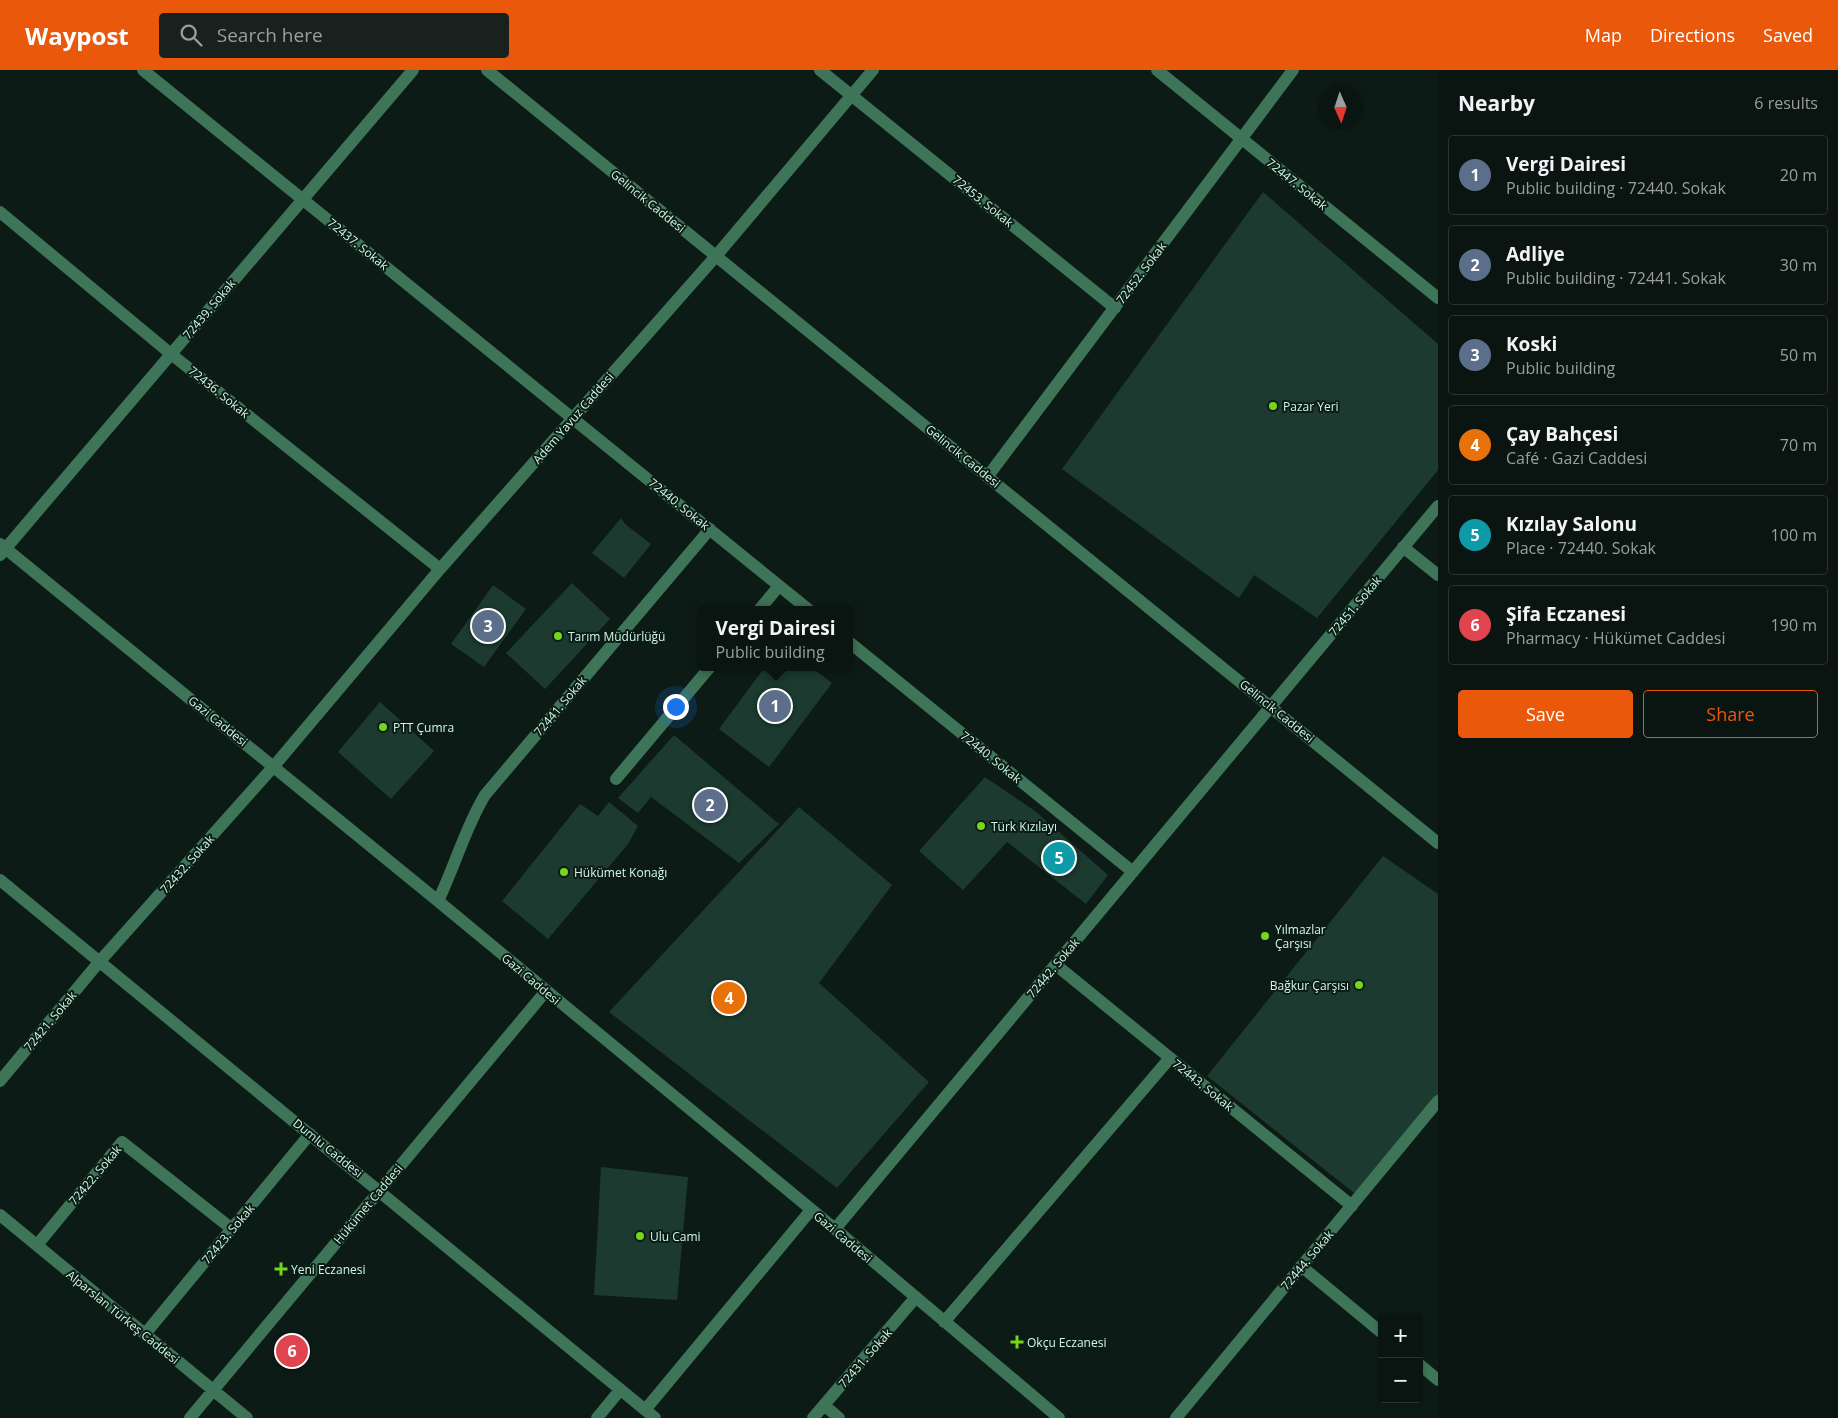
<!DOCTYPE html>
<meta charset="utf-8">
<style>
body{margin:0;font-family:"Open Sans",sans-serif;background:#18211e;color:#f1f3f6}
.controls{position:absolute;right:15px;bottom:15px;display:grid;overflow:hidden;border-radius:5px;box-shadow:0 1px 4px #0004}
.controls button{width:45px;height:45px;display:grid;place-items:center;padding:0;border:0;border-bottom:1px solid #2a3330;background:#0a1410;color:#f1f3f6;font:25px sans-serif}
.compass{position:absolute;left:1318px;top:15px;width:45px;height:45px;border-radius:50%;background:#0a1410;box-shadow:0 1px 4px #0004;rotate:177deg}
.you{position:absolute;left:675px;top:636px;width:18px;height:18px;margin:-12px;border:4px solid #fff;border-radius:50%;background:#1a73e8;box-shadow:0 0 0 8px #1a73e833}
.badge{display:grid;place-items:center;width:32px;height:32px;border-radius:50%;background:#ea580c;color:#fff;font-size:16px;font-weight:700}
.pin{position:absolute;translate:-50% -50%;border:2px solid #fff;box-shadow:0 1px 5px #0006}
.popup{position:absolute;left:698px;top:536px;width:155px;height:65px;box-sizing:border-box;display:grid;place-content:center;border-radius:5px;background:#0a1410;filter:drop-shadow(0 1px 4px #0005);font-size:16px;white-space:nowrap;color:#999e9f}
.popup b{font-size:19px;color:#f1f3f6}
.popup::after{content:'';position:absolute;left:50%;top:100%;margin-left:-10px;border:10px solid transparent;border-top-color:#0a1410}
.list{margin:0;padding:0;list-style:none}
h2{display:flex;justify-content:space-between;align-items:center;height:65px;margin:0;padding:0 20px;font-size:21px}
h2 small{font-size:16px;font-weight:400;color:#999e9f}
.list li{display:grid;grid-template-columns:32px 1fr auto;gap:15px;align-items:center;box-sizing:border-box;height:80px;margin:0 10px 10px;padding:0 10px;border:1px solid #2a3330;border-radius:5px}
.list b{display:block;font-size:19px;white-space:nowrap}
.list p{margin:0;font-size:16px;white-space:nowrap;color:#999e9f}
.list em{font-size:16px;font-style:normal;color:#999e9f}
.actions{display:flex;gap:10px;padding:15px 20px}
.actions a{flex:1;padding:11px 0;border:1px solid #ea580c;border-radius:5px;text-align:center;font-size:18px;color:#ea580c}
.actions .main{background:#ea580c;color:#fff}
.icon{flex:none;width:28px;height:28px;fill:none;stroke:currentColor;stroke-width:2;stroke-linecap:round;stroke-linejoin:round}
.map{position:relative;flex:none;width:1438px;height:1348px;overflow:hidden}
header{display:flex;align-items:center;gap:30px;box-sizing:border-box;height:70px;padding:0 25px;background:#ea580c;color:#fff}
header strong{font-size:24px}
nav{display:flex;gap:28px;margin-inline-start:auto;font-size:18px}
.search{width:350px;height:45px;background:#18211e;display:flex;align-items:center;gap:12px;box-sizing:border-box;padding:0 18px;border-radius:5px;color:#999e9f;font-size:19px}
main{display:flex}
aside{flex:1;background:#0a1410}
.map>svg:first-child{display:block}
</style>
<header>
<strong>Waypost</strong>
<div class="search"><svg class="icon" aria-label="search" viewBox="0 0 24 24"><circle cx="10" cy="10" r="6"/><path d="M15 15l6 6"/></svg>Search here</div>
<nav><a>Map</a><a>Directions</a><a>Saved</a></nav>
</header>
<main>
<div class="map">
<svg width="1438" height="1348" viewBox="0 0 1438 1348">
<rect width="100%" height="100%" fill="#0d1b16"/>
<path fill="#1c3a2f" d="M1263 122 1438 274V400L1317 548 1254 505 1239 528 1062 399Z
M621 448 625 454 651 474 624 508 592 483Z
M572 513 610 549 545 619 506 583Z
M493 515 526 539 484 597 451 574Z
M765 597H811L832 613 769 697 719 659Z
M380 632 434 681 391 729 338 682Z
M674 665 779 754 739 793 651 727 638 743 618 728Z
M985 707 1035 741 1108 805 1086 834 1007 772 963 820 919 781Z
M609 732 638 756 628 774 548 869 502 831 580 734 598 746Z
M799 737 892 815 819 913 929 1012 837 1118 609 942Z
M1383 786 1438 824V1031L1359 1127 1207 1006Z
M601 1097 688 1107 677 1230 594 1225Z"/>
<g fill="none" stroke-linecap="round" stroke-linejoin="round">
<path stroke="#3e7457" stroke-width="12" d="M143 0 809 540
M487 0 1438 773
M820 0 1115 238
M1157 0 1438 228
M0 142 171 284 440 499
M988 406 1293 0
M0 474 438 831 835 1159 1059 1348
M1403 477 1438 505
M0 485 413 0
M759 540 779 516
M849 572 1133 802
M616 709 710 597
M0 810 655 1348
M438 831C455 796 465 758 485 725L710 459
M1056 895 1352 1136
M0 1011 100 891 274 696 440 499 716 186 873 0
M0 1145 247 1348
M835 1159 1438 436
M37 1175 122 1072 232 1159
M1301 1196 1382 1263
M944 1252 1170 988
M145 1264 310 1064
M1419 1294 1438 1310
M824 1335 839 1348
M645 1340 811 1140
M190 1348 546 921
M597 1348 620 1320
M813 1348 916 1227
M1176 1348 1438 1031"/>
</g>
<g fill="#74d71b" stroke="#0d1b16" stroke-width="2">
<circle cx="1273" cy="336" r="5"/>
<circle cx="558" cy="566" r="5"/>
<circle cx="383" cy="657" r="5"/>
<circle cx="981" cy="756" r="5"/>
<circle cx="564" cy="802" r="5"/>
<circle cx="1265" cy="866" r="5"/>
<circle cx="1359" cy="915" r="5"/>
<circle cx="640" cy="1166" r="5"/>
<path d="M278.5 1191.5h5v5h5v5h-5v5h-5v-5h-5v-5h5z"/>
<path d="M1014.5 1264.5h5v5h5v5h-5v5h-5v-5h-5v-5h5z"/>
</g>
<g text-anchor="middle" dominant-baseline="central" stroke-width="4" stroke-linejoin="round" paint-order="stroke">
<g font-size="12" fill="#cef9e5" stroke="#0d1b16">
<text transform="translate(1297 114) rotate(39)">72447. Sokak</text>
<text transform="translate(648 131) rotate(39)">Gelincik Caddesi</text>
<text transform="translate(983 131) rotate(39)">72453. Sokak</text>
<text transform="translate(358 174) rotate(39)">72437. Sokak</text>
<text transform="translate(1141 203) rotate(-53)">72452. Sokak</text>
<text transform="translate(209 239) rotate(-50)">72439. Sokak</text>
<text transform="translate(219 322) rotate(39)">72436. Sokak</text>
<text transform="translate(573 348) rotate(-49)">Adem Yavuz Caddesi</text>
<text transform="translate(963 386) rotate(39)">Gelincik Caddesi</text>
<text transform="translate(679 434) rotate(39)">72440. Sokak</text>
<text transform="translate(1355 536) rotate(-50)">72451. Sokak</text>
<text transform="translate(560 636) rotate(-50)">72441. Sokak</text>
<text transform="translate(1277 641) rotate(39)">Gelincik Caddesi</text>
<text transform="translate(218 651) rotate(39)">Gazi Caddesi</text>
<text transform="translate(991 687) rotate(39)">72440. Sokak</text>
<text transform="translate(187 794) rotate(-48)">72432. Sokak</text>
<text transform="translate(1053 898) rotate(-50)">72442. Sokak</text>
<text transform="translate(531 909) rotate(40)">Gazi Caddesi</text>
<text transform="translate(50 951) rotate(-50)">72421. Sokak</text>
<text transform="translate(1203 1015) rotate(39)">72443. Sokak</text>
<text transform="translate(328 1078) rotate(39)">Dumlu Caddesi</text>
<text transform="translate(95 1105) rotate(-50)">72422. Sokak</text>
<text transform="translate(368 1134) rotate(-50)">Hükümet Caddesi</text>
<text transform="translate(228 1164) rotate(-50)">72423. Sokak</text>
<text transform="translate(843 1167) rotate(40)">Gazi Caddesi</text>
<text transform="translate(1307 1190) rotate(-50)">72444. Sokak</text>
<text transform="translate(123 1247) rotate(39)">Alparslan Türkeş Caddesi</text>
<text transform="translate(865 1288) rotate(-49)">72431. Sokak</text>
</g>
<g font-size="12" fill="#cef9e5" stroke="#0d1b16" text-anchor="start">
<text x="1283" y="336">Pazar Yeri</text>
<text x="568" y="566">Tarım Müdürlüğü</text>
<text x="393" y="657">PTT Çumra</text>
<text x="991" y="756">Türk Kızılayı</text>
<text x="574" y="802">Hükümet Konağı</text>
<text x="1275" y="859">Yılmazlar<tspan x="1275" dy="14">Çarşısı</tspan></text>
<text x="1349" y="915" text-anchor="end">Bağkur Çarşısı</text>
<text x="650" y="1166">Ulu Cami</text>
<text x="291" y="1199">Yeni Eczanesi</text>
<text x="1027" y="1272">Okçu Eczanesi</text>
</g>
</g>
</svg>
<div class="controls">
<button>+</button>
<button>−</button>
</div>
<svg class="compass" viewBox="-18 -18 36 36"><path d="M0-13l5 13h-10z" fill="#e53935"/><path d="M0 13l5-13h-10z" fill="#999e9f"/></svg>
<div class="you"></div>
<div class="pin badge" style="left:775px;top:636px;background:#5c6f8a">1</div>
<div class="popup"><b>Vergi Dairesi</b>Public building</div>
<div class="pin badge" style="left:710px;top:735px;background:#5c6f8a">2</div>
<div class="pin badge" style="left:488px;top:556px;background:#5c6f8a">3</div>
<div class="pin badge" style="left:729px;top:928px;background:#e8710a">4</div>
<div class="pin badge" style="left:1059px;top:788px;background:#0f9aa8">5</div>
<div class="pin badge" style="left:292px;top:1281px;background:#e0444e">6</div>
</div>
<aside>
<h2>Nearby<small>6 results</small></h2>
<ul class="list">
<li><span class="badge" style="background:#5c6f8a">1</span><div><b>Vergi Dairesi</b><p>Public building · 72440. Sokak</p></div><em>20 m</em></li>
<li><span class="badge" style="background:#5c6f8a">2</span><div><b>Adliye</b><p>Public building · 72441. Sokak</p></div><em>30 m</em></li>
<li><span class="badge" style="background:#5c6f8a">3</span><div><b>Koski</b><p>Public building</p></div><em>50 m</em></li>
<li><span class="badge" style="background:#e8710a">4</span><div><b>Çay Bahçesi</b><p>Café · Gazi Caddesi</p></div><em>70 m</em></li>
<li><span class="badge" style="background:#0f9aa8">5</span><div><b>Kızılay Salonu</b><p>Place · 72440. Sokak</p></div><em>100 m</em></li>
<li><span class="badge" style="background:#e0444e">6</span><div><b>Şifa Eczanesi</b><p>Pharmacy · Hükümet Caddesi</p></div><em>190 m</em></li>
</ul>
<div class="actions"><a class="main">Save</a><a>Share</a></div>
</aside>
</main>
